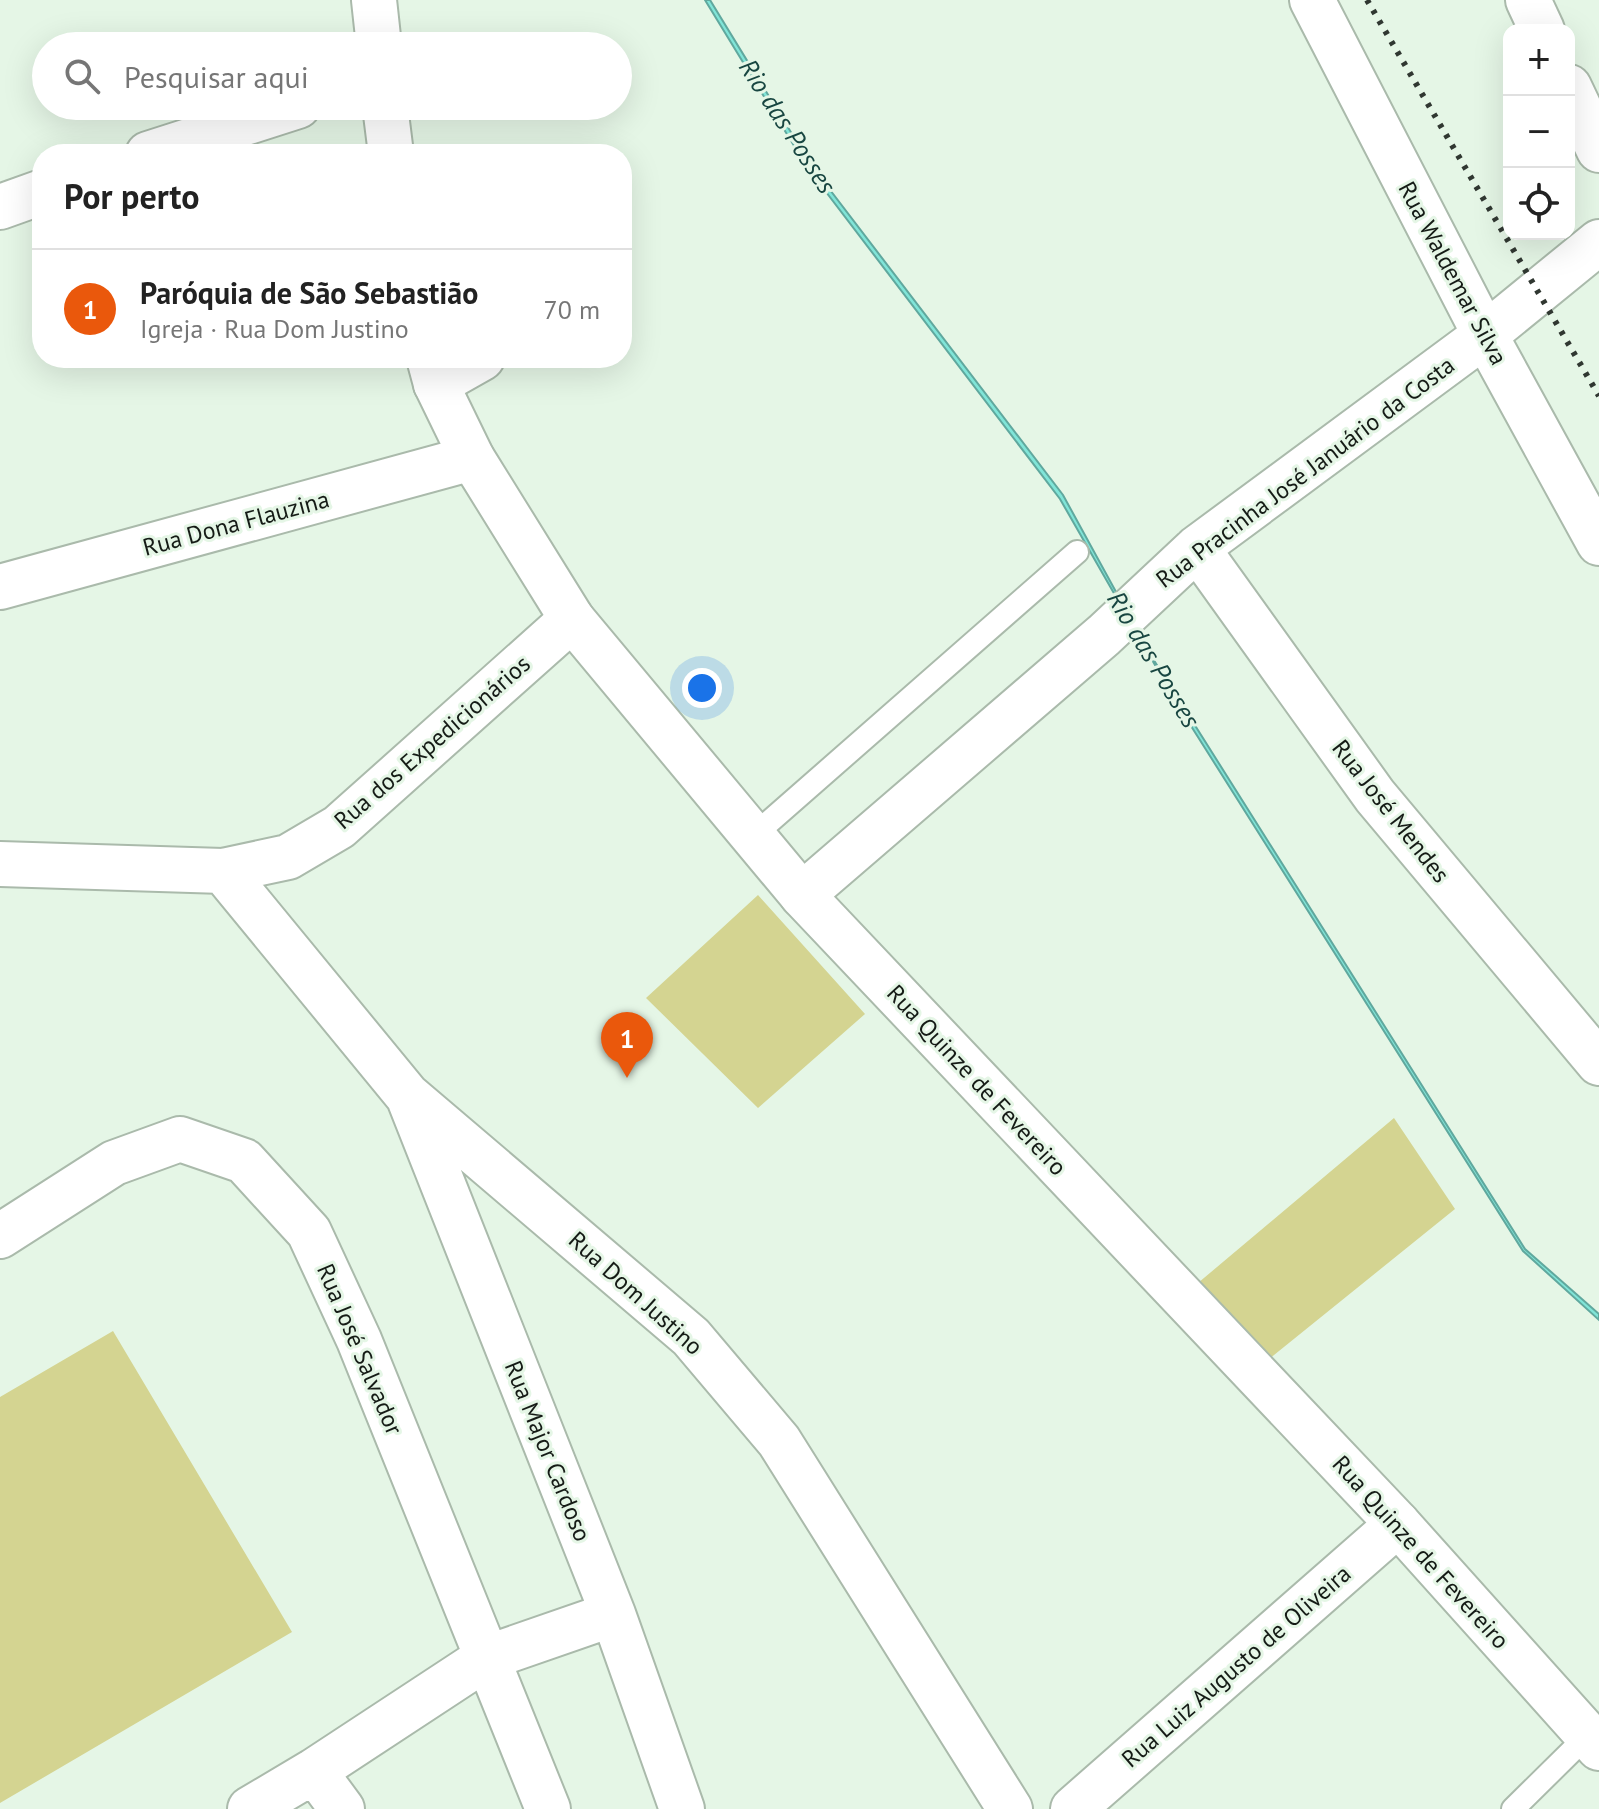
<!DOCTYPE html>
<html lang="pt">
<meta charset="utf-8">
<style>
body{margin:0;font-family:"PT Sans",sans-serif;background:#f6f6f6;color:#222}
.controls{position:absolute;right:24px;top:24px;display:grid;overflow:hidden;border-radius:16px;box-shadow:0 8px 32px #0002}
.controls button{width:72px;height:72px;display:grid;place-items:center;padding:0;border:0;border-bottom:2px solid #e0e0e0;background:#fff;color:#222;font:40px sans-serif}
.you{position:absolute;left:702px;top:688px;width:28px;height:28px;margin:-20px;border:6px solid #fff;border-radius:50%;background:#1a73e8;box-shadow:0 0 0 12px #1a73e833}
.badge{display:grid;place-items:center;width:52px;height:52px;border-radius:50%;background:#ea580c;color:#fff;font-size:26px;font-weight:700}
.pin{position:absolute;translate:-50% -66px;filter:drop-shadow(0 2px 4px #0008)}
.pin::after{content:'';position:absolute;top:42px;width:28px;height:24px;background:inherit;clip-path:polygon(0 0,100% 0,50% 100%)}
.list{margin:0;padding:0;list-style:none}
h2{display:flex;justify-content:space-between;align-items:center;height:104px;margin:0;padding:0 32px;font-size:34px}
h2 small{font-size:26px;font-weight:400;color:#767676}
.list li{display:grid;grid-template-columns:52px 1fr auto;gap:24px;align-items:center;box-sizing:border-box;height:120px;padding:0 32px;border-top:2px solid #e0e0e0}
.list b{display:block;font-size:30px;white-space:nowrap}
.list p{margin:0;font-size:26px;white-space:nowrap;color:#767676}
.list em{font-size:26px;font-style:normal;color:#767676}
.icon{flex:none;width:44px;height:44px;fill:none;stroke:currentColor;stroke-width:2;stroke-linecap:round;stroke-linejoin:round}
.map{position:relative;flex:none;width:1599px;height:1809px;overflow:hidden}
.search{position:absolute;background:#fff;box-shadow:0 8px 32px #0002;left:32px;top:32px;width:600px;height:88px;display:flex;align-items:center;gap:20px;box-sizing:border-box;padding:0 28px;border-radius:44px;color:#767676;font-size:30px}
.panel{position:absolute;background:#fff;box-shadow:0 8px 32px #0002;left:32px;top:144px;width:600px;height:224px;border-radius:32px}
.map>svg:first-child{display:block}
</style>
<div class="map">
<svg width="1599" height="1809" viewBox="0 0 1599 1809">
<rect width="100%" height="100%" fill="#e5f6e6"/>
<path fill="#d4d491" d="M758 895 865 1014 758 1108 646 998Z
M1394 1118 1455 1209 1269 1359 1198 1283Z
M113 1331 292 1632 0 1803V1397Z"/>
<path fill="#80e5d8" stroke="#60a89e" stroke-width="2" d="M705 0H710L811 165 1063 495 1150 654 1525 1249 1599 1314V1320L1523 1251 1179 707 1060 499 807 167Z"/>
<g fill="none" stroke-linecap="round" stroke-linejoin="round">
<g stroke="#aabaab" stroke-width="26">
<path id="service" d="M753 836 1077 552
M1513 1809 1588 1735"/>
</g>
<g stroke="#aabaab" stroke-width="48">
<path id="minor" d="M1312 0 1485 335 1599 543
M1528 0 1542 30
M1569 87 1599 150
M148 154 298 106
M0 207 42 192
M436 384 482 358
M1197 548 1375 796 1599 1063
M0 587 472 458
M0 864 223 871 288 857 339 827 572 619
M223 871 407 1095 691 1337 779 1441 1010 1809
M802 895 1104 635 1197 548 1485 335 1599 242
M410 1101 613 1614 682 1809
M0 1236 114 1163 180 1139 244 1161 309 1232 359 1340 548 1809
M314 1771 342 1809
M250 1809 314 1771 486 1658 613 1614
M1073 1809 1398 1524"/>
</g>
<g stroke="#aabaab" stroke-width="48">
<path id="secondary" d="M374 0 379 46
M385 106 391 154
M429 358 436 384 472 458 572 619 802 895 1398 1524 1599 1748"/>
</g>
<use href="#service" stroke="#fff" stroke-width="22"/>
<use href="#minor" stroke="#fff" stroke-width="44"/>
<use href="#secondary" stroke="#fff" stroke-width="44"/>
<path stroke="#303731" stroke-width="6" stroke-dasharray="4 8" stroke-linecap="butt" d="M1367 0 1599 396"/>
</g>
<g text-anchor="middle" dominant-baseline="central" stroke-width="6" stroke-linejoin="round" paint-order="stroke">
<g font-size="24" fill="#151b16" stroke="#e5f6e6">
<text transform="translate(1453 273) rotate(62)">Rua Waldemar Silva</text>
<text transform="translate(1305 472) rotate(-37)">Rua Pracinha José Januário da Costa</text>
<text transform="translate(236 523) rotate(-15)">Rua Dona Flauzina</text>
<text transform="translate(432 742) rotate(-41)">Rua dos Expedicionários</text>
<text transform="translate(1391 811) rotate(52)">Rua José Mendes</text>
<text transform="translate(977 1080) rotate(47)">Rua Quinze de Fevereiro</text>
<text transform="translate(636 1293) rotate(42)">Rua Dom Justino</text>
<text transform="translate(360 1349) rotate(67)">Rua José Salvador</text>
<text transform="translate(548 1451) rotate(68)">Rua Major Cardoso</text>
<text transform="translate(1421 1552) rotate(48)">Rua Quinze de Fevereiro</text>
<text transform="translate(1236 1666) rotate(-41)">Rua Luiz Augusto de Oliveira</text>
</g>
<g font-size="26" font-style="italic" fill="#184641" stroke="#e5f6e6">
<text transform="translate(788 126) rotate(57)">Rio das Posses</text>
<text transform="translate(1154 659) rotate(59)">Rio das Posses</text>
</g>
</g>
</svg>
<div class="controls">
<button>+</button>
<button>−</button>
<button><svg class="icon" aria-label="locate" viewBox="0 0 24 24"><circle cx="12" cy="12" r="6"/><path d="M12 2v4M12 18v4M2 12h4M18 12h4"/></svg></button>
</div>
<div class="you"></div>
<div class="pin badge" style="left:627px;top:1078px">1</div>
<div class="search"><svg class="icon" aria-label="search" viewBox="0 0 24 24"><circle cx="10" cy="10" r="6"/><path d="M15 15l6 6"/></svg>Pesquisar aqui</div>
<section class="panel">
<h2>Por perto<small></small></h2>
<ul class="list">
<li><span class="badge">1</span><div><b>Paróquia de São Sebastião</b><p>Igreja · Rua Dom Justino</p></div><em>70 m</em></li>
</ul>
</section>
</div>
